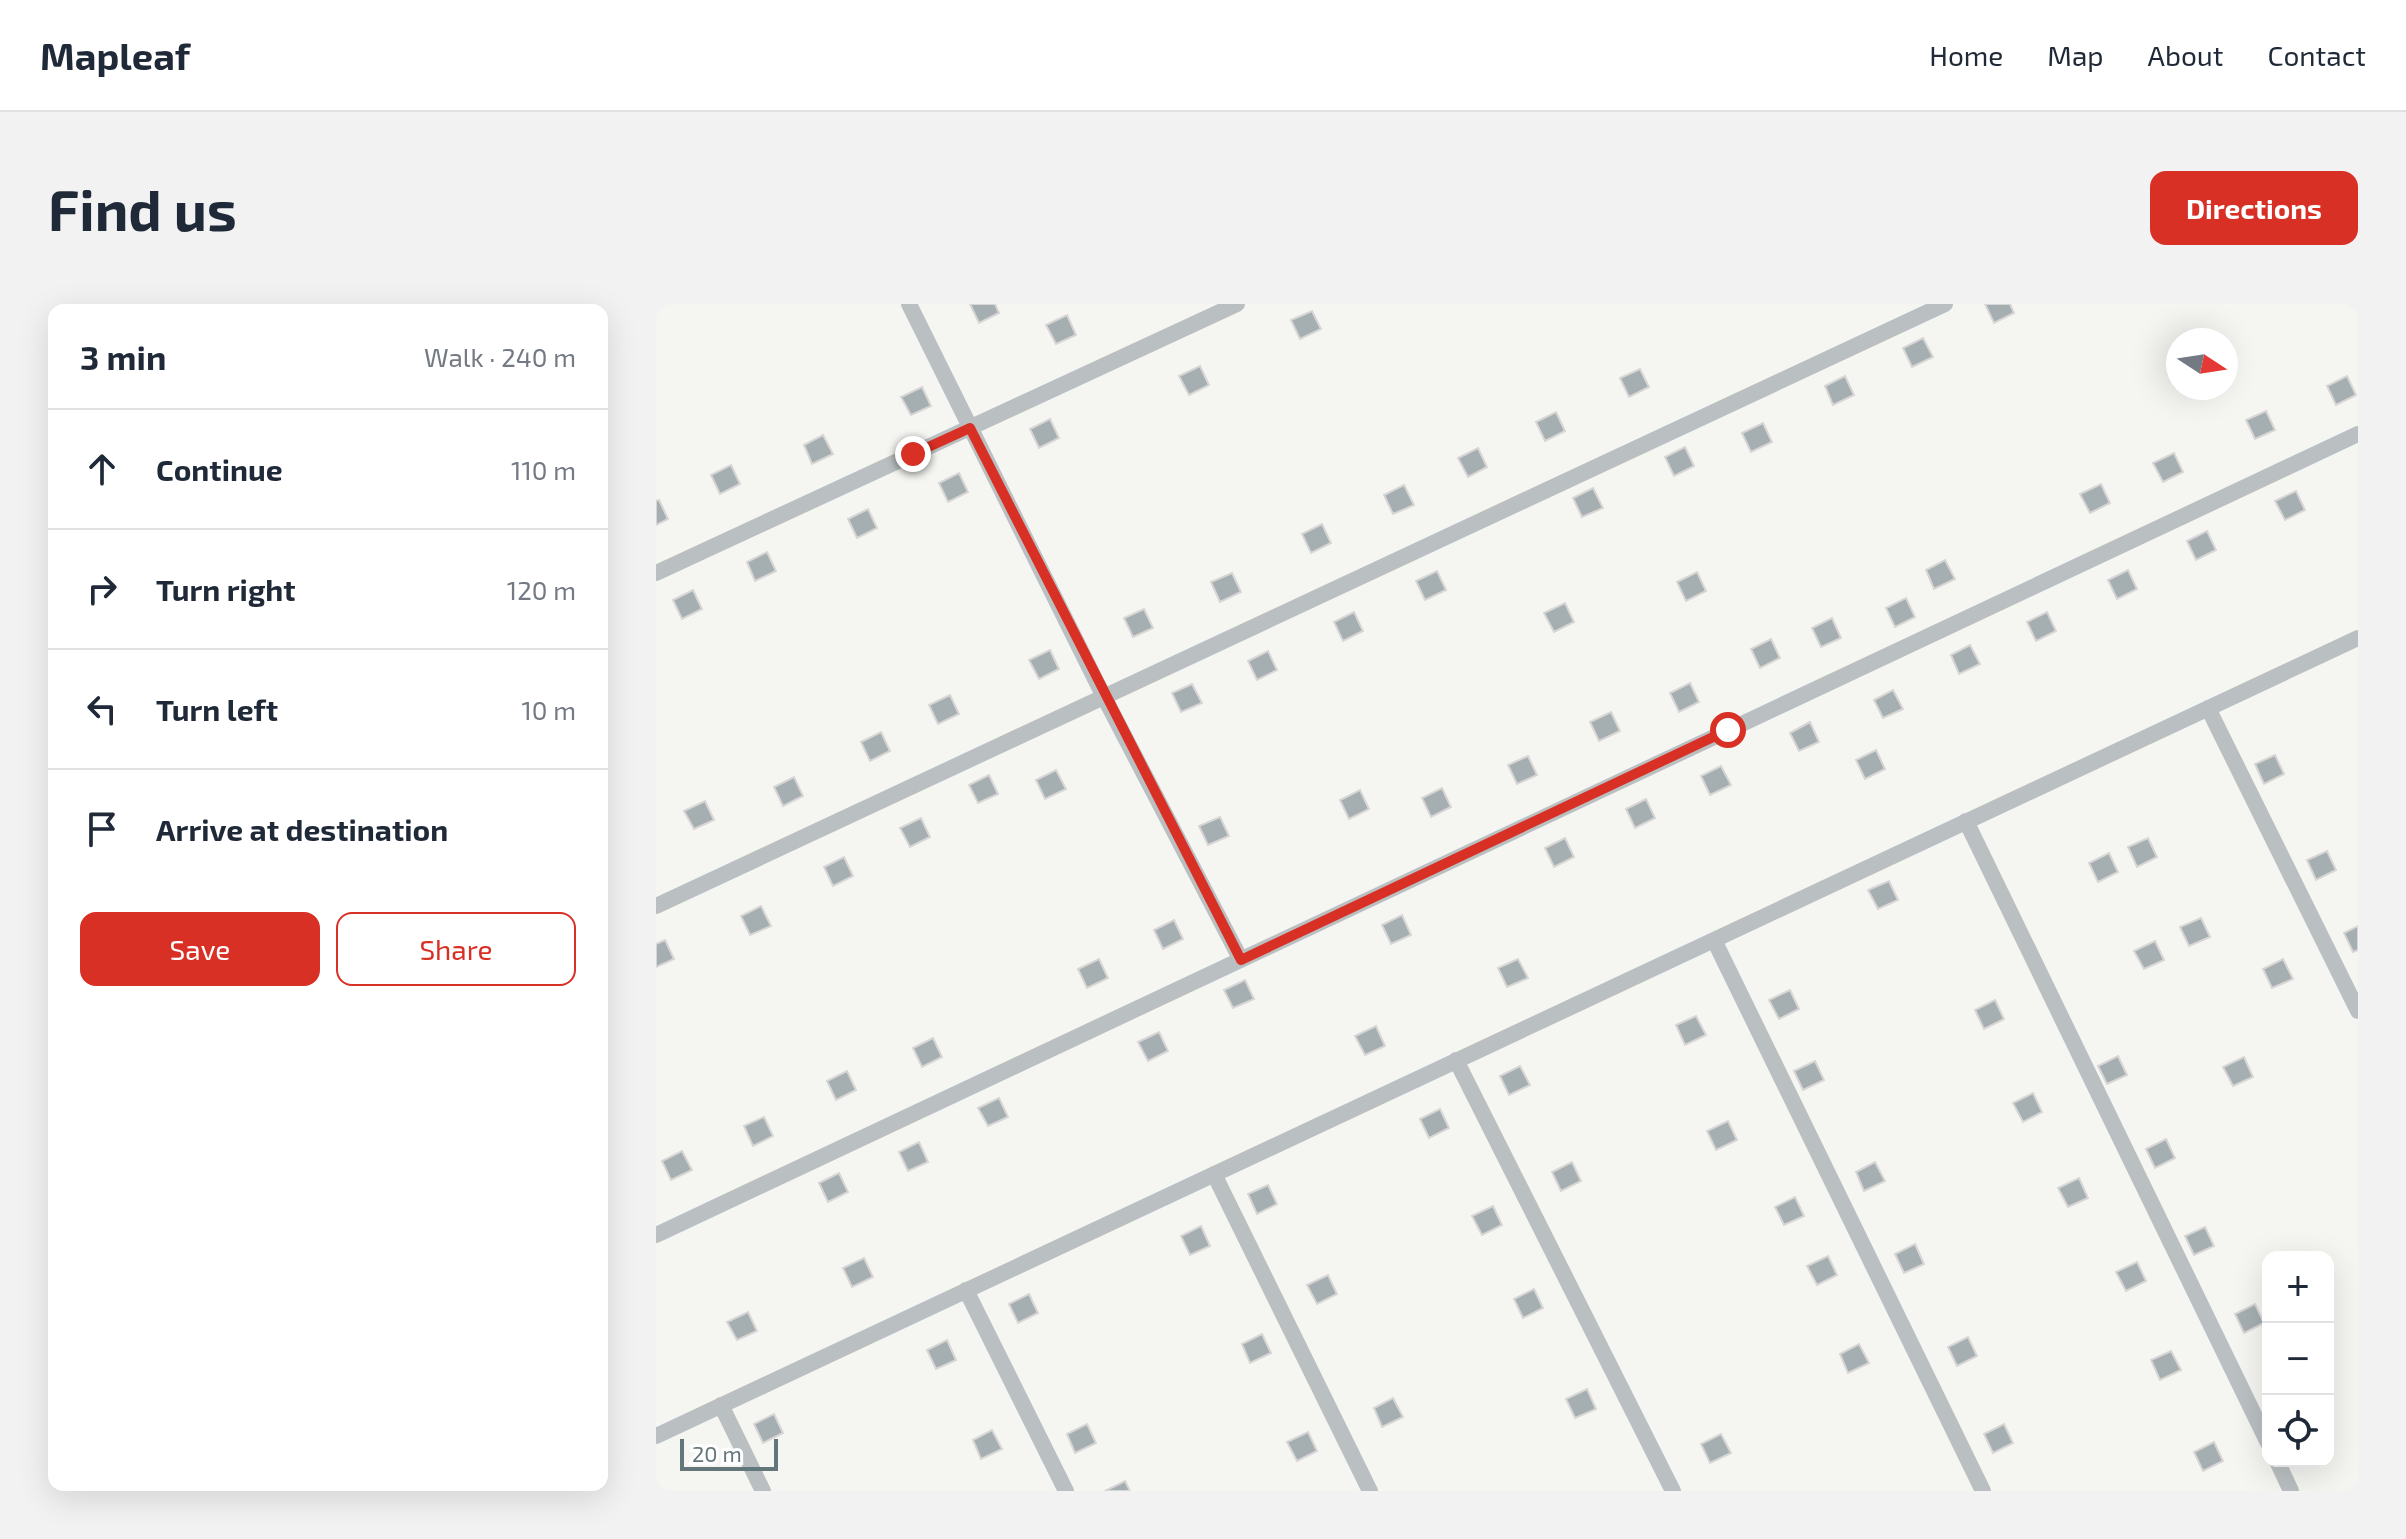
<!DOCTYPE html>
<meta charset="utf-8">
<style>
body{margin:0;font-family:"Exo 2",sans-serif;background:#f2f2f3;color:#1f2937}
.controls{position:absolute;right:24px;bottom:24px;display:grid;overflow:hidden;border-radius:16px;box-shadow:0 8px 32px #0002}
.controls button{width:72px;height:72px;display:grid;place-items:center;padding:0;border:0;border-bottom:2px solid #e0e1e3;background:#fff;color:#1f2937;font:40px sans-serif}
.compass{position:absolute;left:1510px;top:24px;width:72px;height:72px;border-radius:50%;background:#fff;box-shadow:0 8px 32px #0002;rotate:102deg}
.scale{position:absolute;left:24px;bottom:20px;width:98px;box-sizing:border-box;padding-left:8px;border:4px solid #63767a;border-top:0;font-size:22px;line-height:28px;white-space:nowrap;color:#63767a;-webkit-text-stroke:6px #fff;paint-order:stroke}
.stop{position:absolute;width:24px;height:24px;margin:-18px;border:6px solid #d93025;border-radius:50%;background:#fff}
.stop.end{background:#d93025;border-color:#fff;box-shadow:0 2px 8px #0008}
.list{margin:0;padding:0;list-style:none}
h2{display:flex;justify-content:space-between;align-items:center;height:104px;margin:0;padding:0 32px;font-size:34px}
h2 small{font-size:26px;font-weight:400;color:#747a83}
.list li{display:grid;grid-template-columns:52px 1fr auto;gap:24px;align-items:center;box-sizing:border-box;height:120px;padding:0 32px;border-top:2px solid #e0e1e3}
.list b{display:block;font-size:30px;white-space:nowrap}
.list em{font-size:26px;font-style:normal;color:#747a83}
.actions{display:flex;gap:16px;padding:24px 32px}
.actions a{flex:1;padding:18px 0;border:2px solid #d93025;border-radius:16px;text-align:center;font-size:28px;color:#d93025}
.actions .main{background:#d93025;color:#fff}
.icon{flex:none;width:44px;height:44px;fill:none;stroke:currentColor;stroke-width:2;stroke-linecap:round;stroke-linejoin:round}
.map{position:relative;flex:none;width:1702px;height:1187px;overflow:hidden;border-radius:16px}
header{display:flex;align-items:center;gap:48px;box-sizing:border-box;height:112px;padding:0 40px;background:#fff;border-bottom:2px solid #e0e1e3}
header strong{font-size:38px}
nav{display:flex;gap:44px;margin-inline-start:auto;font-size:28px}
.intro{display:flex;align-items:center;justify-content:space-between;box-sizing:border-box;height:192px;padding:0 48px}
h1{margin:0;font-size:56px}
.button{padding:20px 36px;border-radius:16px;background:#d93025;color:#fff;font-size:28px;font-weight:700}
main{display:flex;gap:48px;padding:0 48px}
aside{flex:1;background:#fff;border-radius:16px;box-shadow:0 8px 32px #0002}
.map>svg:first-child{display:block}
</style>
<header>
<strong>Mapleaf</strong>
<nav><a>Home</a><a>Map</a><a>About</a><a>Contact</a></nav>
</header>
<div class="intro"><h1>Find us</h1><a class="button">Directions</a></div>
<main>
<aside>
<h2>3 min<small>Walk · 240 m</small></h2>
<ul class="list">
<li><svg class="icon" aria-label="ahead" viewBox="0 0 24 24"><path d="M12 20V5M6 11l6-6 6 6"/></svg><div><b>Continue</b></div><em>110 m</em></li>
<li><svg class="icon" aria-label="right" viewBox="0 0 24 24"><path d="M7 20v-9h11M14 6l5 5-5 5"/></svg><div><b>Turn right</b></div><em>120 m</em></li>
<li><svg class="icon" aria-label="left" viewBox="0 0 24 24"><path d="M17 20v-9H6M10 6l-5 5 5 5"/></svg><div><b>Turn left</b></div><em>10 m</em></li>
<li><svg class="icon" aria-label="arrive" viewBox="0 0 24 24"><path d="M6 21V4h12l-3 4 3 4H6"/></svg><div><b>Arrive at destination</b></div></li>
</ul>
<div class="actions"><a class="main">Save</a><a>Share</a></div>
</aside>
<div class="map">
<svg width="1702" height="1187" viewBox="0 0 1702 1187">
<rect width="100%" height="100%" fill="#f5f5f2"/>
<path fill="#a5aeb1" stroke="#d7d6d5" stroke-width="2" d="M314 0H339L343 9 323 19Z
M1329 0H1354L1358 9 1338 19Z
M656 7 665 25 644 35 635 16Z
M411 11 420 31 400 40 390 21Z
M1267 34 1277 53 1256 63 1247 44Z
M544 62 553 81 533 91 523 72Z
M984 65 993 83 973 93 964 74Z
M1189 72 1198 91 1177 101 1169 82Z
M1691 72 1700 91 1680 101 1671 82Z
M266 83 275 102 255 111 245 93Z
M1610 107 1619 126 1599 135 1590 116Z
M900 108 909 127 889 137 880 118Z
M394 115 403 134 383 144 374 125Z
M1107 119 1116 138 1095 148 1086 129Z
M167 131 177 150 156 160 148 141Z
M1029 143 1038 162 1018 172 1009 153Z
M822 144 831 163 812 173 802 154Z
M1518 149 1527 168 1507 178 1497 159Z
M75 161 84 180 64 190 55 171Z
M303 169 312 188 292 198 283 179Z
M1445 180 1454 199 1434 209 1424 190Z
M748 181 758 201 737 210 728 191Z
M937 184 947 204 926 213 917 194Z
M1640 187 1649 206 1629 216 1619 197Z
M3 196 12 215 0 221V197Z
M212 205 221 224 201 234 192 215Z
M666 220 675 239 655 249 646 230Z
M1551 227 1560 246 1540 256 1531 237Z
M111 248 120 267 99 277 91 258Z
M1289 256 1299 275 1278 285 1270 266Z
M1472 266 1481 285 1461 295 1452 276Z
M781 267 790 286 769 296 760 277Z
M1041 268 1050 287 1030 297 1021 278Z
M576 269 585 288 564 298 555 278Z
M37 286 46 305 26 315 17 296Z
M1250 294 1259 313 1239 323 1230 304Z
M909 299 918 318 898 328 888 309Z
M488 305 497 324 477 333 468 314Z
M698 308 707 327 687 337 678 318Z
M1391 308 1400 327 1380 337 1371 318Z
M1176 314 1185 334 1165 343 1156 324Z
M1115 335 1124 354 1104 364 1095 345Z
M1314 341 1324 360 1303 370 1295 351Z
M394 346 403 365 383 375 373 356Z
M612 347 621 366 601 376 592 357Z
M1034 379 1043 398 1023 408 1014 389Z
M536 380 546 399 525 408 516 389Z
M1237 386 1247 405 1227 414 1218 396Z
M294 391 303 410 282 420 273 401Z
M955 408 964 427 943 437 934 418Z
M1154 418 1163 438 1143 447 1134 429Z
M225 428 234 447 214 457 205 438Z
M1220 446 1229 465 1209 475 1200 456Z
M1619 451 1628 470 1608 480 1599 460Z
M872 452 881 471 861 480 852 461Z
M1065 462 1075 481 1054 491 1045 472Z
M400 466 410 485 389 495 380 476Z
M333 471 342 490 322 499 313 481Z
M138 473 147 492 127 502 118 483Z
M786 484 795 503 775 513 766 494Z
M704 486 713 505 693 515 684 496Z
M990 495 999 514 979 524 970 505Z
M49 497 58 516 38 525 28 507Z
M564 513 573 532 552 541 543 522Z
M265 514 274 533 254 543 244 524Z
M909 534 918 553 898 563 889 544Z
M1492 534 1501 553 1481 563 1472 543Z
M1671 547 1680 566 1660 576 1651 556Z
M1453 549 1462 568 1442 578 1433 559Z
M188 553 197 572 177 582 168 563Z
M1233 577 1242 596 1222 605 1212 586Z
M105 602 115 622 94 631 85 612Z
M746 611 755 631 735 640 726 621Z
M1545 614 1554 633 1533 642 1524 623Z
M518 616 527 635 507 645 498 626Z
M1702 622V646L1697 648 1688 629Z
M9 636 18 655 0 663V640Z
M1499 637 1508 656 1488 665 1478 647Z
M443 655 452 674 431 684 422 665Z
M862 655 872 674 851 683 842 664Z
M1627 655 1637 675 1616 684 1607 665Z
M589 676 598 695 577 704 568 686Z
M1134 686 1143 705 1123 715 1113 696Z
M1339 696 1348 715 1328 725 1319 706Z
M1040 712 1050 731 1029 741 1020 721Z
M720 722 729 742 709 751 699 732Z
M503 728 512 747 492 757 482 738Z
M277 734 286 753 266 763 257 744Z
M1462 752 1471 771 1451 780 1442 762Z
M1588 753 1597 773 1577 782 1567 763Z
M1159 757 1168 776 1147 786 1138 767Z
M864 762 874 781 853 791 844 772Z
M191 767 200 786 180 796 171 777Z
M1377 789 1386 808 1367 818 1357 799Z
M343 794 352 813 332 822 322 804Z
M784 805 793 824 773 834 764 815Z
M108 813 117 832 97 842 88 822Z
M1072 817 1081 836 1060 846 1051 827Z
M1510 835 1519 854 1499 864 1490 845Z
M263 838 272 858 252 867 243 848Z
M26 847 36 866 15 876 6 857Z
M916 858 925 877 905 887 896 868Z
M1219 858 1229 877 1208 887 1200 868Z
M183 869 192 888 172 898 163 879Z
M1423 874 1432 894 1412 903 1402 884Z
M612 881 621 900 601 910 592 890Z
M1139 893 1148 912 1128 921 1119 903Z
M837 902 846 921 826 931 816 912Z
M545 922 554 942 534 951 525 932Z
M1549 923 1558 942 1538 951 1529 932Z
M1259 940 1268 960 1248 969 1239 950Z
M1172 952 1181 971 1161 981 1151 962Z
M208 954 217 973 196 983 187 964Z
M1481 958 1490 977 1470 987 1460 968Z
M672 971 681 990 661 1000 651 981Z
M878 985 887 1004 867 1014 858 995Z
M373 990 382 1009 362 1019 353 1000Z
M1599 1000 1608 1019 1588 1029 1579 1010Z
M92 1008 101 1027 81 1036 71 1018Z
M606 1030 615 1049 594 1059 586 1040Z
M1312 1033 1321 1052 1301 1062 1292 1043Z
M291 1036 300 1056 280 1065 271 1046Z
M1203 1040 1213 1059 1192 1069 1184 1050Z
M1515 1047 1525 1066 1504 1076 1495 1056Z
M931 1085 940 1105 919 1114 910 1095Z
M737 1094 747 1113 726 1123 718 1104Z
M118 1110 127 1129 107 1139 98 1120Z
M431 1120 440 1139 419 1149 411 1130Z
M1348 1120 1357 1139 1337 1149 1328 1130Z
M336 1126 346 1145 325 1155 317 1136Z
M652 1128 661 1147 641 1157 631 1138Z
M1065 1130 1075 1149 1054 1159 1045 1140Z
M1558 1138 1567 1157 1547 1167 1538 1148Z
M469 1177 474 1187H449Z"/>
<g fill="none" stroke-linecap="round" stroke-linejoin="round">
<path stroke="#bac0c2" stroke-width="16" d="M253 0 448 393 585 656
M0 269 581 0
M1552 404 1702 707
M1310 517 1612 1139
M0 602 1289 0
M1058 636 1327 1187
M800 756 1017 1187
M558 870 714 1187
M0 931 1702 130
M310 986 410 1187
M65 1101 107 1187
M0 1132 1702 334
M1621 1157 1635 1187"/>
</g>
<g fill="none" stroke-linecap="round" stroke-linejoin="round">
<path stroke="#d93025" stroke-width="10" d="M257 150 314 124 585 656 1072 426"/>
</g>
</svg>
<div class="controls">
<button>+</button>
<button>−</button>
<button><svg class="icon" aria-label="locate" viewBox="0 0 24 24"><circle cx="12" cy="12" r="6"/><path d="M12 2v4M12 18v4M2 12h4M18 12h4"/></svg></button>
</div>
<svg class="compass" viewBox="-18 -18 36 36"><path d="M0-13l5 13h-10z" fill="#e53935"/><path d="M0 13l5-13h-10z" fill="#747a83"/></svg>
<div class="scale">20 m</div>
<div class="stop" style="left:1072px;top:426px"></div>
<div class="stop end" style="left:257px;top:150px"></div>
</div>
</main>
